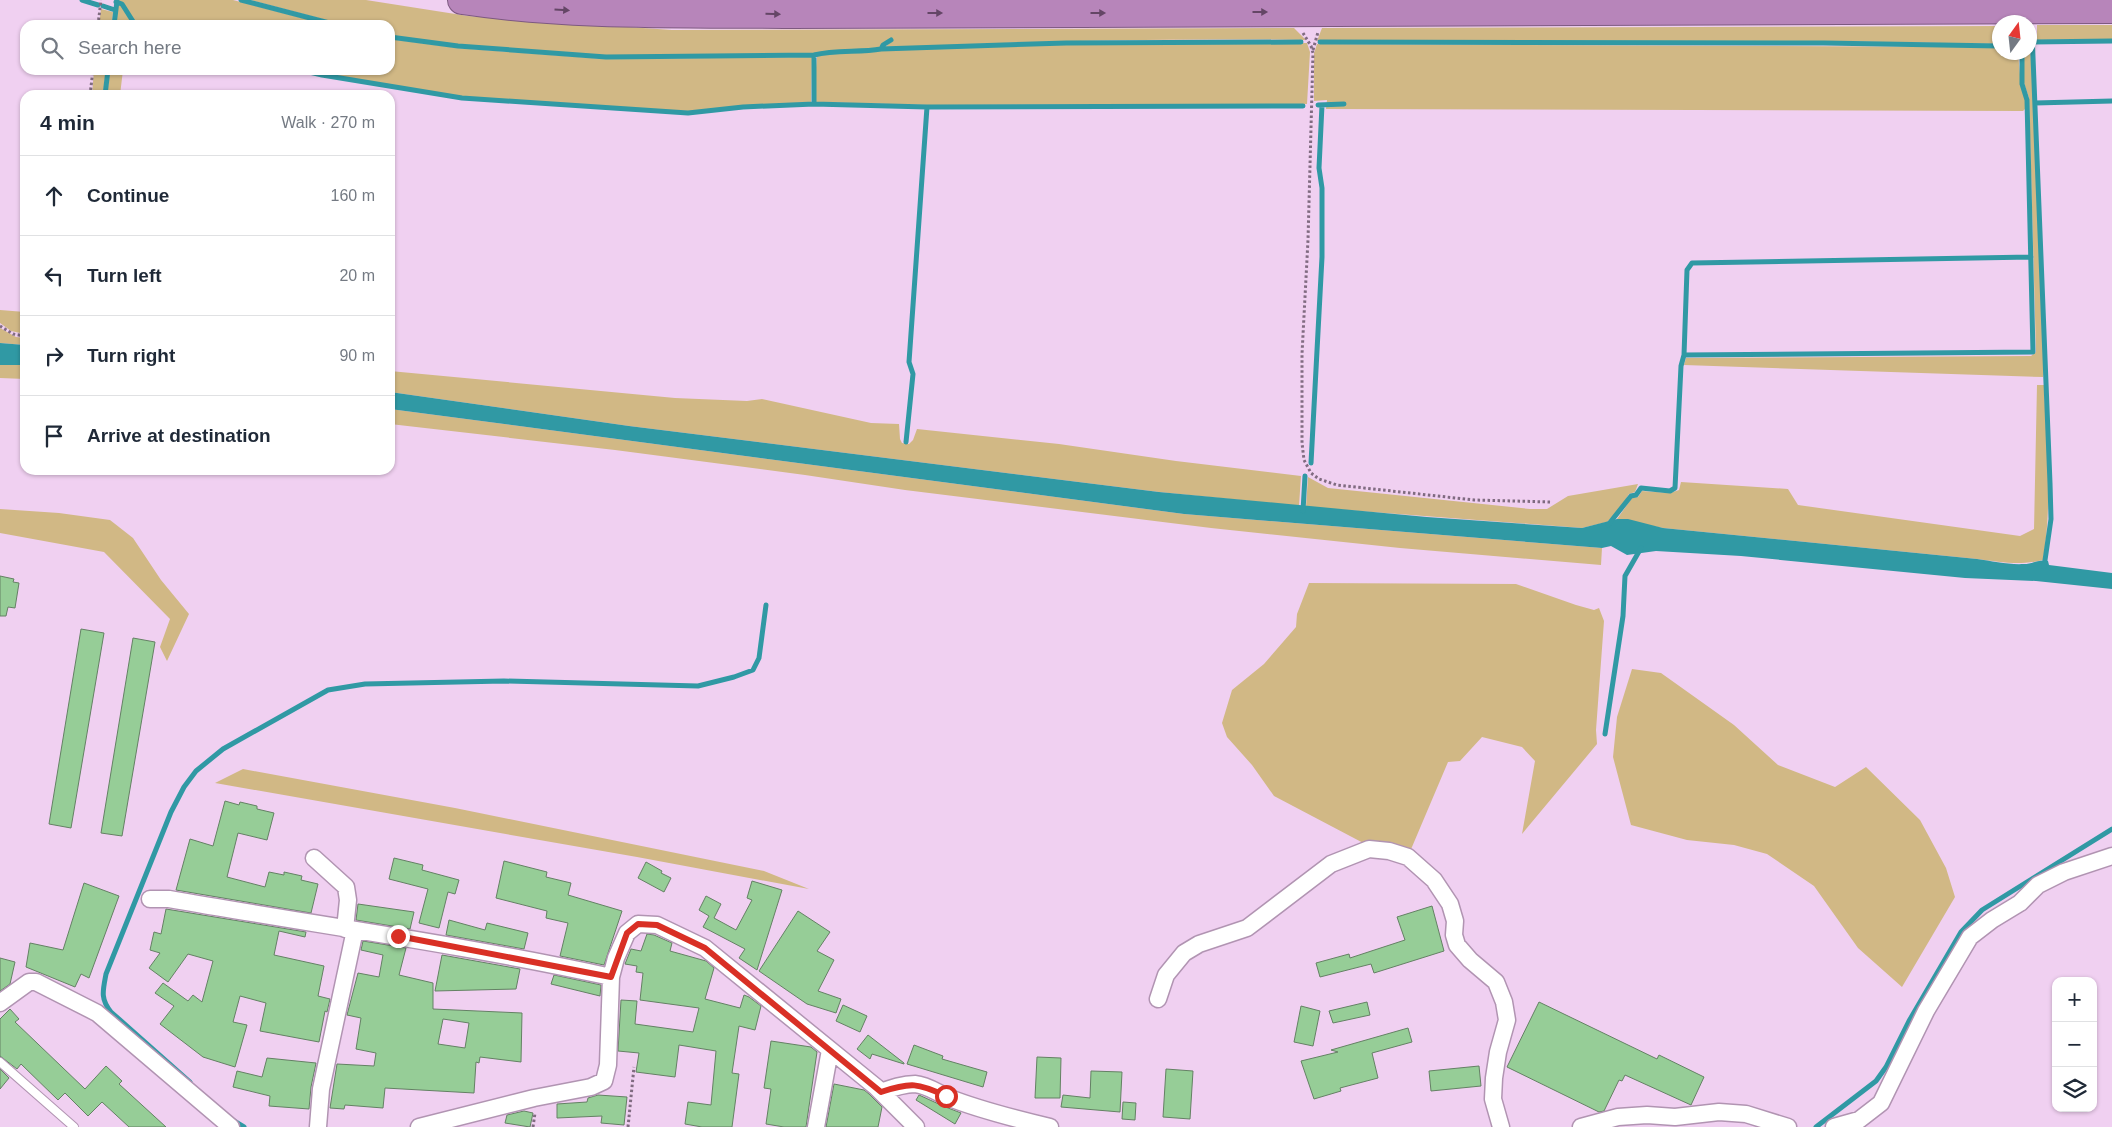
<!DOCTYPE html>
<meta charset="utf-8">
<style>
body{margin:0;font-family:Helvetica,sans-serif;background:#f2f2f3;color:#1f2937}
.controls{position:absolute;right:15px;bottom:15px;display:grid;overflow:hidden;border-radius:10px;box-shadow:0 1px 4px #0004}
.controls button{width:45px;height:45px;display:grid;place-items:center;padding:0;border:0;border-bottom:1px solid #e0e1e3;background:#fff;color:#1f2937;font:25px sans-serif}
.compass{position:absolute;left:1992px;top:15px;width:45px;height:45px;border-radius:50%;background:#fff;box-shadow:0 1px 4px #0004;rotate:15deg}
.stop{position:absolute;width:15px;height:15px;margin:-11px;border:4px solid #d93025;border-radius:50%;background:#fff}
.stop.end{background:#d93025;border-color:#fff;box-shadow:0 1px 5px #0008}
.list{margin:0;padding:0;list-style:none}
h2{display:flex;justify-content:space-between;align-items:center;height:65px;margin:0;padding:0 20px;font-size:21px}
h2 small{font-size:16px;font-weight:400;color:#747a83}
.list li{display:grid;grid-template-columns:32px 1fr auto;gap:15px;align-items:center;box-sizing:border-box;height:80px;padding:0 20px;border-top:1px solid #e0e1e3}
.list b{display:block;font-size:19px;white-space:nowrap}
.list em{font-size:16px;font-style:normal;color:#747a83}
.icon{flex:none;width:28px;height:28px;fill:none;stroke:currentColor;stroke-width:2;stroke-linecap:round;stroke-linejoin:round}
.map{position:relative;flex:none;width:2112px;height:1127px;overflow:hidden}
.search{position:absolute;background:#fff;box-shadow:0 1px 4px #0004;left:20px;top:20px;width:375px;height:55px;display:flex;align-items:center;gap:12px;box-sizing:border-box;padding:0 18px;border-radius:15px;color:#747a83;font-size:19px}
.panel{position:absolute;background:#fff;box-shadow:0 1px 4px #0004;left:20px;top:90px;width:375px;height:385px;border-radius:15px}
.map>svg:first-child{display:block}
</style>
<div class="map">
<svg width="2112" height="1127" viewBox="0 0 2112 1127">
<rect width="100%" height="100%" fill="#f0d0f1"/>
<path fill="#d1b885" d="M118 0H233L329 25H145L134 22 123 3Z
M250 0H366L468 16 672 30 1294 28 1306 40C1165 38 1025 41 884 48L893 40 891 38C887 41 883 45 878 48 864 55 833 47 815 54L606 56 458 45 390 35V25H345Z
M118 4 121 5 132 24 131 25H115Z
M101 9 113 12 112 25H99Z
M2037 25H2112V39L2037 40Z
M1999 26V44L1824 41H1317L1322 28Z
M390 39 458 48 605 59 812 57 811 102 688 111 591 107 564 103 462 97 305 70H390Z
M1208 42 1307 43 1310 52 1307 104 927 105 815 102V79L817 56 823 54 996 45Z
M1317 44 1999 47 2000 52 2018 53 2021 85 2025 93V109L2023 111 1326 109 1327 100 1314 101V53Z
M2030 46 2034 102 2045 359 2043 377 1684 365 1686 358 2031 356 2036 352 2029 98 2024 83V53L2030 52Z
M94 70H106L103 95H92Z
M110 70H123L120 95H107Z
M0 310 25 312V334L11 331 0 323Z
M0 328 16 337 25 338V345L0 343Z
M0 365H25V379L0 378Z
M390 371 675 398 747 401 762 399 871 423 899 424 900 439 902 443 909 444 913 440 917 429 1059 444 1176 461 1301 476 1299 506 1159 492 629 426 390 392Z
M2037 385H2044C2046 443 2053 502 2043 560 2019 566 2001 562 1977 559L1663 528 1617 519 1632 498 1638 497 1642 491 1670 493 1679 490 1681 482 1788 489 1798 505 2020 536 2034 529Z
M390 409 1184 514 1602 548 1601 565 1400 548 1211 528 905 490 805 475 615 450 390 424Z
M1308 477 1328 488 1530 509H1547L1568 496 1638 484 1635 492 1629 494 1620 509 1607 522 1582 528 1306 507Z
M0 509 59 513 110 520 133 538 161 580 189 614 167 661 160 647 170 619 104 552 0 533Z
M1309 583 1516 584 1576 605 1594 610 1599 608 1604 621 1596 730 1597 744 1522 834 1535 761 1522 747 1482 737 1460 761 1448 762 1409 854 1369 846 1274 796 1252 765 1227 737 1222 723 1232 690 1264 664 1296 627 1297 614Z
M1632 669 1661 673 1734 725 1778 765 1835 787 1866 767 1920 820 1946 868 1955 897 1902 987 1858 948 1814 886 1767 854 1734 845 1687 840 1631 825 1613 757 1617 717Z
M243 769 455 808 764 871 809 889 637 857 215 783Z"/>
<path fill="#3099a4" d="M0 343 25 345V365H0Z
M390 392 629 426 1159 492 1427 517 1582 528 1617 519H1628L1663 528 1977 559C1992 561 2009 565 2024 564 2032 564 2039 559 2048 561L2049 565 2112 573V589L2036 581 1965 578 1741 556 1656 551 1627 555 1611 546 1602 548 1184 514 390 409Z"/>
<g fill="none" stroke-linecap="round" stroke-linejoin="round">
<path stroke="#3099a4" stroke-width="5" d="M82 0 98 5
M241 0 337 25
M116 2 122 4 134 23 140 25
M103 6 115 10
M114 25 117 1
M2032 32 2050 483 2051 519 2044 567
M390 37 458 46 606 57 814 55C836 49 859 53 881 49L1066 43 1301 42
M1320 42 1824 43 2000 46
M2032 42 2112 41
M881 49 883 45 891 40
M301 70 322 75 462 98 688 113 743 107 814 104 927 107 1303 106
M105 95 108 70
M2035 103 2112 101
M814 104V55
M1318 105 1344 104
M1684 355 2033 352 2027 100 2022 84V52
M906 442 913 374 909 362 927 107
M1311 463 1322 257V188L1319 168 1322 105
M1303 511 1305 476
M1608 525 1631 496 1636 495 1641 488 1670 491 1675 488 1681 366 1684 355 1687 270 1692 263 2031 257
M1605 734 1623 616 1625 576 1641 548
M190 1082 111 1012C100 999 103 990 106 974L171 812 184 787 196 771 223 749 328 690 365 684 504 681 698 686 734 677 753 670 759 658 766 605
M234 1121 244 1127
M1816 1127 1876 1081 1886 1067 1909 1021 1961 932 1982 910 2112 829"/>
</g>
<path fill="#96cd97" stroke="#648164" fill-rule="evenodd" d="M0 576 14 579 13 582 19 583 15 608 8 607 6 616H0Z
M81 629 104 633 71 828 49 824Z
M133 638 155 642 122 836 101 833Z
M225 801 239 805 240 802 257 806V809L274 813 267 840 238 833 227 877 265 887 269 872 284 875V872L302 876 301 880 318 884 311 913 176 890 190 839 213 846Z
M394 858 423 865 422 870 459 880 455 894 448 892 439 928 419 923 428 889 389 879Z
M504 861 547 872 546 877 571 883 568 895 622 911 604 965 560 956 568 923 546 918 547 911 496 898Z
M646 862 662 871 661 873 671 878 664 892 638 878Z
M752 881 782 890 757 970 739 958 745 949 703 927 709 916 699 910 706 896 721 904 714 918 736 930 752 900 747 898Z
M84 883 119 896 89 978 81 974 75 987 26 967 30 943 63 950Z
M358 904 414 912 410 929 356 920Z
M1432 906 1444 951 1374 973 1371 964 1320 977 1316 963 1349 954 1350 958 1405 940 1397 917Z
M166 909 306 932 305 937 279 931 274 955 324 966 318 996 330 999 327 1012 325 1011 319 1042 260 1031 266 1003 240 996 233 1022 247 1025 235 1067 203 1057 160 1024 174 1006 155 993 163 983 188 1001 193 995 202 1002 213 961 188 954 168 982 149 968 160 953 150 950 154 932 161 934Z
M798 911 830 932 817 951 834 960 818 991 841 999 836 1013 807 1004 759 971Z
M449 920 485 930 487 923 528 933 524 949 446 935Z
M647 934 654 935 672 943 670 951 706 961 714 968 705 999 740 1008 744 995 749 997 761 1006 755 1030 739 1026 732 1073 739 1074 732 1127H702L685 1124 688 1102 711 1105 716 1051 679 1045 675 1077 636 1072 639 1053 618 1051 621 1000 637 1001 635 1024 693 1032 699 1008 640 1000 643 973 636 972 637 966 625 964 631 949 641 951Z
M363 941 406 948 399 975 433 983V1009L522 1013 521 1062 480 1057 479 1063 476 1062 474 1093 385 1088 383 1108 345 1105 344 1109 330 1108 337 1064 374 1066 376 1053 356 1049 361 1018 347 1015 358 973 379 977 383 955 361 950ZM443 1019 469 1023 465 1048 438 1044Z
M442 955 520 969 516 989 435 991Z
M0 958 15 962 10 984 0 991Z
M554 975 601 985 600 996 551 984Z
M1367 1002 1370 1015 1333 1023 1329 1011Z
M1539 1002 1657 1059 1659 1055 1704 1077 1691 1105 1625 1075 1622 1081 1619 1080 1604 1111 1599 1112 1507 1067Z
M843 1005 867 1016 860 1032 836 1021Z
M1301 1006 1320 1011 1313 1046 1294 1042Z
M10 1009 19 1019 15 1022 85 1089 106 1066 122 1081 119 1084 166 1127H129L102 1102 88 1116 65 1093 58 1100 21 1064 17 1069 0 1056V1019Z
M1408 1028 1412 1042 1372 1053 1378 1078 1340 1088 1341 1091 1314 1099 1301 1061 1338 1052 1331 1050Z
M868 1035 904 1063V1064L872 1054 870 1059 857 1049Z
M771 1041 811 1047 817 1052 806 1127H784L766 1124 771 1089 764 1088Z
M914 1045 943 1056 942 1059 987 1072 983 1087 907 1064Z
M1037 1057 1061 1058 1060 1098H1035Z
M267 1058 316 1063 311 1087 309 1109 269 1106 270 1096 233 1087 237 1071 262 1077Z
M1479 1066 1481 1086 1431 1091 1429 1071Z
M0 1069 9 1078 0 1089Z
M1166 1069 1193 1071 1190 1119 1163 1117Z
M1091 1071 1122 1072 1120 1112 1061 1107 1063 1095 1090 1098Z
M834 1084 864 1090 869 1094 882 1107 878 1127H826Z
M598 1095 627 1097 624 1125 601 1123 602 1116 557 1118V1104L587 1102 588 1098Z
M919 1095 943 1106 961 1113 955 1124 916 1100Z
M1123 1102 1136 1103 1135 1120 1122 1119Z
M524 1111 533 1113 530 1127 505 1123 507 1115Z"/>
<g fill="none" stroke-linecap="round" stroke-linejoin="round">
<g stroke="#b194b2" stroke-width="10">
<path id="service" d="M0 1062 74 1127"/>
</g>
<g stroke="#b194b2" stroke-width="19">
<path id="minor" d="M314 858 346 887 348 900 345 929
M150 899H169C317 925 465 945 611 977
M1158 999 1166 975 1184 953 1199 944 1247 928 1331 864 1369 849 1389 851 1408 857 1434 880 1450 904 1455 921 1454 935 1457 945 1470 960 1496 982 1504 1002 1507 1020 1498 1052 1494 1078 1493 1099 1501 1127
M0 1003 29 982H36L97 1013 231 1127
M881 1092C892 1088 903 1084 915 1084 927 1085 936 1092 947 1097 980 1110 1016 1119 1050 1127
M318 1127 321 1089 355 930
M419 1127 534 1098 591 1087 604 1081 608 1065 611 977 616 958 627 933 638 924 657 925 705 948 876 1087 916 1127
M816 1127 830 1050
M1581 1127 1618 1117 1647 1115 1675 1117 1719 1112 1746 1114 1788 1127
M1834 1127 1859 1120 1881 1103 1926 1011 1970 937 1992 920 2020 903 2038 885 2064 872 2112 856"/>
</g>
<g stroke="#7d5980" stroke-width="30">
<path id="motorway" d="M462 0C570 16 680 13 790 14L2112 9"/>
</g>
<path stroke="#806b81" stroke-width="3" stroke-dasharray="2.5 2.5" stroke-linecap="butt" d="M98 25 101 0
M1303 33 1311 46 1313 53 1308 240 1302 354V443L1304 460 1311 473 1319 479 1337 485 1474 500 1552 502
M1313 50 1318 32
M90 95 93 70
M0 326 13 334 25 336
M533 1127 535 1113
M628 1127 634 1067"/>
<use href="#service" stroke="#fff" stroke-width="8"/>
<use href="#minor" stroke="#fff" stroke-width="16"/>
<use href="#motorway" stroke="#b785ba" stroke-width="28"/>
</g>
<defs><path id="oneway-solid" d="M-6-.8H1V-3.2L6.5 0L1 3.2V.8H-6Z" transform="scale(1.25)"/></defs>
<g fill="#644666">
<use href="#oneway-solid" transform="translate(562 10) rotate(4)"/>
<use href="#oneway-solid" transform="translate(1260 12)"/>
<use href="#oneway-solid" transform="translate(935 13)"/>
<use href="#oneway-solid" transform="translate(1098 13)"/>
<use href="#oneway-solid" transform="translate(773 14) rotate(1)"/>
</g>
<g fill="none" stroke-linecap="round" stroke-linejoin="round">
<path stroke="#d93025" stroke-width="6" d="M398 936 611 977 627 933 638 924 657 925 705 948 881 1092C911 1082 918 1083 946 1096"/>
</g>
</svg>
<div class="controls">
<button>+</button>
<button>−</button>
<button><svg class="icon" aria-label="layers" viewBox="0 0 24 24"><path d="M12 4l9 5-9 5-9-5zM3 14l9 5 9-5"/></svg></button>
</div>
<svg class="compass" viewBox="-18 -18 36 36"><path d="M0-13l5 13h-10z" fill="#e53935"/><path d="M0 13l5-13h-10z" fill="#747a83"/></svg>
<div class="stop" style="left:946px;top:1096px"></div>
<div class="stop end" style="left:398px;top:936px"></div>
<div class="search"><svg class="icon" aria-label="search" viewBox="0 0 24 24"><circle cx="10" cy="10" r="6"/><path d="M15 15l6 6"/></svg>Search here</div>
<section class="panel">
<h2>4 min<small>Walk · 270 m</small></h2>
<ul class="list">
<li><svg class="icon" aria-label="ahead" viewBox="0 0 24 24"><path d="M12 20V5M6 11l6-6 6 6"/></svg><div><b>Continue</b></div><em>160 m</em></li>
<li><svg class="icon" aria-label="left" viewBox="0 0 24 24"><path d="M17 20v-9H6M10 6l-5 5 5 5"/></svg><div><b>Turn left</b></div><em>20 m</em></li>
<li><svg class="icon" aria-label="right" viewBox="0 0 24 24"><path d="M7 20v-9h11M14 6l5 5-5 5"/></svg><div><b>Turn right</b></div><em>90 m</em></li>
<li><svg class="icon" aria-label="arrive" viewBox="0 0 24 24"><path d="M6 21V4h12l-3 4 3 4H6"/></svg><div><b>Arrive at destination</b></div></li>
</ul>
</section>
</div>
